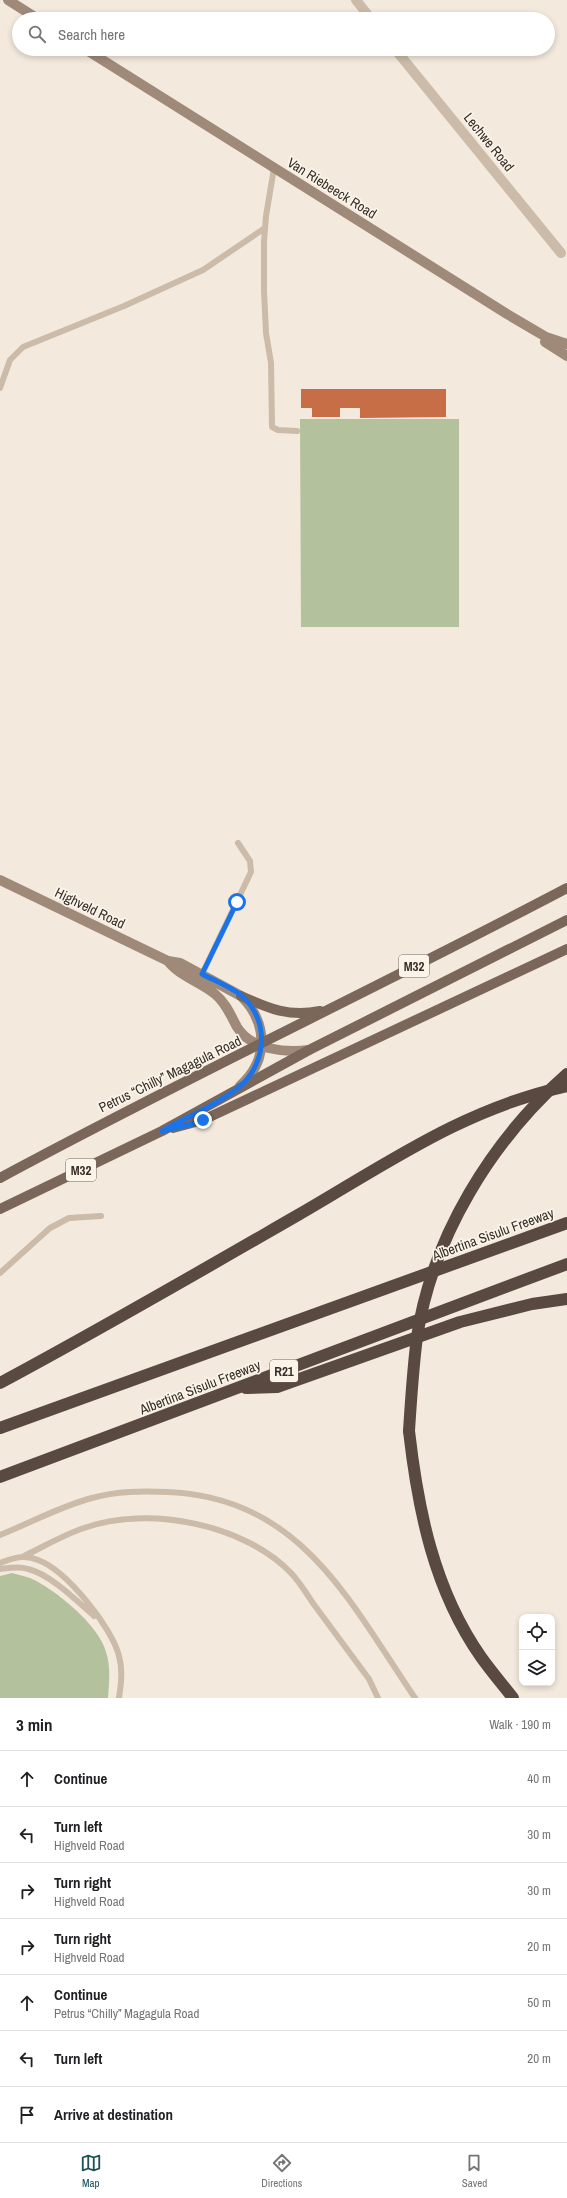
<!DOCTYPE html>
<meta charset="utf-8">
<style>
body{margin:0;font-family:"Archivo Narrow",sans-serif;background:#f6f6f6;color:#202124}
.controls{position:absolute;right:12px;bottom:12px;display:grid;overflow:hidden;border-radius:8px;box-shadow:0 2px 6px #0003}
.controls button{width:36px;height:36px;display:grid;place-items:center;padding:0;border:0;border-bottom:1px solid #e0e0e0;background:#fff;color:#202124;font:20px sans-serif}
.stop{position:absolute;width:12px;height:12px;margin:-9px;border:3px solid #1a73e8;border-radius:50%;background:#fff}
.stop.end{background:#1a73e8;border-color:#fff;box-shadow:0 1px 4px #0008}
.list{margin:0;padding:0;list-style:none}
h2{display:flex;justify-content:space-between;align-items:center;height:52px;margin:0;padding:0 16px;font-size:17px}
h2 small{font-size:13px;font-weight:400;color:#757577}
.list li{display:grid;grid-template-columns:26px 1fr auto;gap:12px;align-items:center;box-sizing:border-box;height:56px;padding:0 16px;border-top:1px solid #e0e0e0}
.list b{display:block;font-size:15px;white-space:nowrap}
.list p{margin:0;font-size:13px;white-space:nowrap;color:#757577}
.list em{font-size:13px;font-style:normal;color:#757577}
.icon{flex:none;width:22px;height:22px;fill:none;stroke:currentColor;stroke-width:2;stroke-linecap:round;stroke-linejoin:round}
.map{position:relative;flex:none;width:567px;height:1698px;overflow:hidden}
.search{position:absolute;background:#fff;box-shadow:0 2px 6px #0003;left:12px;right:12px;top:12px;height:44px;display:flex;align-items:center;gap:10px;box-sizing:border-box;padding:0 14px;border-radius:22px;color:#757577;font-size:15px}
.sheet{height:444px;background:#fff}
nav{display:flex;justify-content:space-around;align-items:center;box-sizing:border-box;height:56px;border-top:1px solid #e0e0e0;background:#fff;font-size:11px;color:#757577}
nav a{display:grid;justify-items:center;gap:2px}
nav .on{color:#1d525a}
.map>svg:first-child{display:block}
</style>
<div class="map">
<svg width="567" height="1698" viewBox="0 0 567 1698">
<rect width="100%" height="100%" fill="#f3eadd"/>
<path fill="#b3c29c" d="M300 419H459V627H301Z
M12 1573C18 1575 25 1576 30 1578 55 1589 99 1625 106 1652 111 1667 109 1683 108 1698H0V1576Z"/>
<path fill="#c76e46" d="M301 389H446V417L360 418V408H340V417H312V408H301Z"/>
<g fill="none" stroke-linecap="round" stroke-linejoin="round">
<path stroke="#cbbba8" stroke-width="6" d="M274 168 266 216 264 242V291L266 333 271 363 272 427 278 430 297 431
M0 388 10 360 23 347 124 306 203 270 265 228
M202 974 251 872 250 861 238 843
M0 1273 50 1228 69 1218 101 1216
M0 1535C30 1523 61 1506 92 1498 117 1491 142 1491 167 1492 301 1497 349 1601 415 1698
M24 1556C43 1547 63 1535 84 1528 148 1505 245 1524 292 1574 301 1584 308 1596 315 1606 333 1630 351 1655 369 1679L378 1698
M0 1563C13 1558 24 1554 38 1560 66 1570 112 1627 119 1656 123 1670 121 1684 119 1698
M0 1569C9 1568 19 1566 28 1569 50 1574 77 1601 94 1616"/>
<path stroke="#cbbba8" stroke-width="10" d="M356 0 371 19
M395 49 561 253"/>
<path stroke="#9f8a7a" stroke-width="10" d="M8 0 38 19
M85 49 507 314 546 337 567 344
M545 342 567 356
M0 880 168 961 180 963 241 996C268 1023 269 1060 240 1086
M168 961C179 976 201 982 215 994 226 1003 231 1016 237 1027 251 1050 286 1053 309 1050"/>
<path stroke="#7a675a" stroke-width="10" d="M241 996C270 1009 288 1017 320 1011
M173 1128 203 1120 567 949
M0 1178C187 1077 379 987 567 888
M0 1209 162 1131 309 1050 567 920"/>
<path stroke="#594940" stroke-width="12" d="M0 1383C101 1329 199 1272 298 1215 388 1163 463 1109 567 1086
M246 1388 277 1387 460 1322 532 1304 567 1299
M0 1428 567 1223
M409 1431C418 1510 434 1590 481 1657 491 1671 502 1684 513 1698
M0 1477 567 1264"/>
<path stroke="#594940" stroke-width="12" d="M409 1431C411 1399 413 1368 417 1337 432 1237 492 1140 567 1074"/>
</g>
<g fill="none" stroke-linecap="round" stroke-linejoin="round">
<path stroke="#1a73e8" stroke-width="5" d="M203 1120 192 1124 162 1131C185 1118 212 1107 234 1091 266 1069 272 1023 242 996 231 987 215 981 202 974L237 902"/>
</g>
<g text-anchor="middle" dominant-baseline="central" stroke-width="3.5" stroke-linejoin="round" paint-order="stroke">
<g fill="#faf4e9" stroke="#726963" stroke-width="1">
<rect x="399" y="955" width="30" height="22" rx="3"/>
<rect x="66" y="1159" width="30" height="22" rx="3"/>
<rect x="270" y="1360" width="28" height="22" rx="3"/>
</g>
<g font-size="13" font-weight="bold" fill="#382e29">
<text x="414" y="966">M32</text>
<text x="81" y="1170">M32</text>
<text x="284" y="1371">R21</text>
</g>
<g font-size="14" fill="#382e29" stroke="#faf4e9">
<text transform="translate(489 142) rotate(51)">Lechwe Road</text>
<text transform="translate(332 188) rotate(32)">Van Riebeeck Road</text>
<text transform="translate(90 908) rotate(26)">Highveld Road</text>
<text transform="translate(170 1074) rotate(-26)">Petrus “Chilly” Magagula Road</text>
<text transform="translate(493 1234) rotate(-20)">Albertina Sisulu Freeway</text>
<text transform="translate(200 1387) rotate(-21)">Albertina Sisulu Freeway</text>
</g>
</g>
</svg>
<div class="controls">
<button><svg class="icon" aria-label="locate" viewBox="0 0 24 24"><circle cx="12" cy="12" r="6"/><path d="M12 2v4M12 18v4M2 12h4M18 12h4"/></svg></button>
<button><svg class="icon" aria-label="layers" viewBox="0 0 24 24"><path d="M12 4l9 5-9 5-9-5zM3 14l9 5 9-5"/></svg></button>
</div>
<div class="stop" style="left:237px;top:902px"></div>
<div class="stop end" style="left:203px;top:1120px"></div>
<div class="search"><svg class="icon" aria-label="search" viewBox="0 0 24 24"><circle cx="10" cy="10" r="6"/><path d="M15 15l6 6"/></svg>Search here</div>
</div>
<section class="sheet">
<h2>3 min<small>Walk · 190 m</small></h2>
<ul class="list">
<li><svg class="icon" aria-label="ahead" viewBox="0 0 24 24"><path d="M12 20V5M6 11l6-6 6 6"/></svg><div><b>Continue</b></div><em>40 m</em></li>
<li><svg class="icon" aria-label="left" viewBox="0 0 24 24"><path d="M17 20v-9H6M10 6l-5 5 5 5"/></svg><div><b>Turn left</b><p>Highveld Road</p></div><em>30 m</em></li>
<li><svg class="icon" aria-label="right" viewBox="0 0 24 24"><path d="M7 20v-9h11M14 6l5 5-5 5"/></svg><div><b>Turn right</b><p>Highveld Road</p></div><em>30 m</em></li>
<li><svg class="icon" aria-label="right" viewBox="0 0 24 24"><path d="M7 20v-9h11M14 6l5 5-5 5"/></svg><div><b>Turn right</b><p>Highveld Road</p></div><em>20 m</em></li>
<li><svg class="icon" aria-label="ahead" viewBox="0 0 24 24"><path d="M12 20V5M6 11l6-6 6 6"/></svg><div><b>Continue</b><p>Petrus “Chilly” Magagula Road</p></div><em>50 m</em></li>
<li><svg class="icon" aria-label="left" viewBox="0 0 24 24"><path d="M17 20v-9H6M10 6l-5 5 5 5"/></svg><div><b>Turn left</b></div><em>20 m</em></li>
<li><svg class="icon" aria-label="arrive" viewBox="0 0 24 24"><path d="M6 21V4h12l-3 4 3 4H6"/></svg><div><b>Arrive at destination</b></div></li>
</ul>
</section>
<nav>
<a class="on"><svg class="icon" aria-label="map" viewBox="0 0 24 24"><path d="M3 6l6-2 6 2 6-2v14l-6 2-6-2-6 2zM9 4v14M15 6v14"/></svg>Map</a>
<a><svg class="icon" aria-label="directions" viewBox="0 0 24 24"><path d="M12 3l9 9-9 9-9-9zM9 14v-3h6M13 9l2 2-2 2"/></svg>Directions</a>
<a><svg class="icon" aria-label="saved" viewBox="0 0 24 24"><path d="M7 4h10v16l-5-4-5 4z"/></svg>Saved</a>
</nav>
